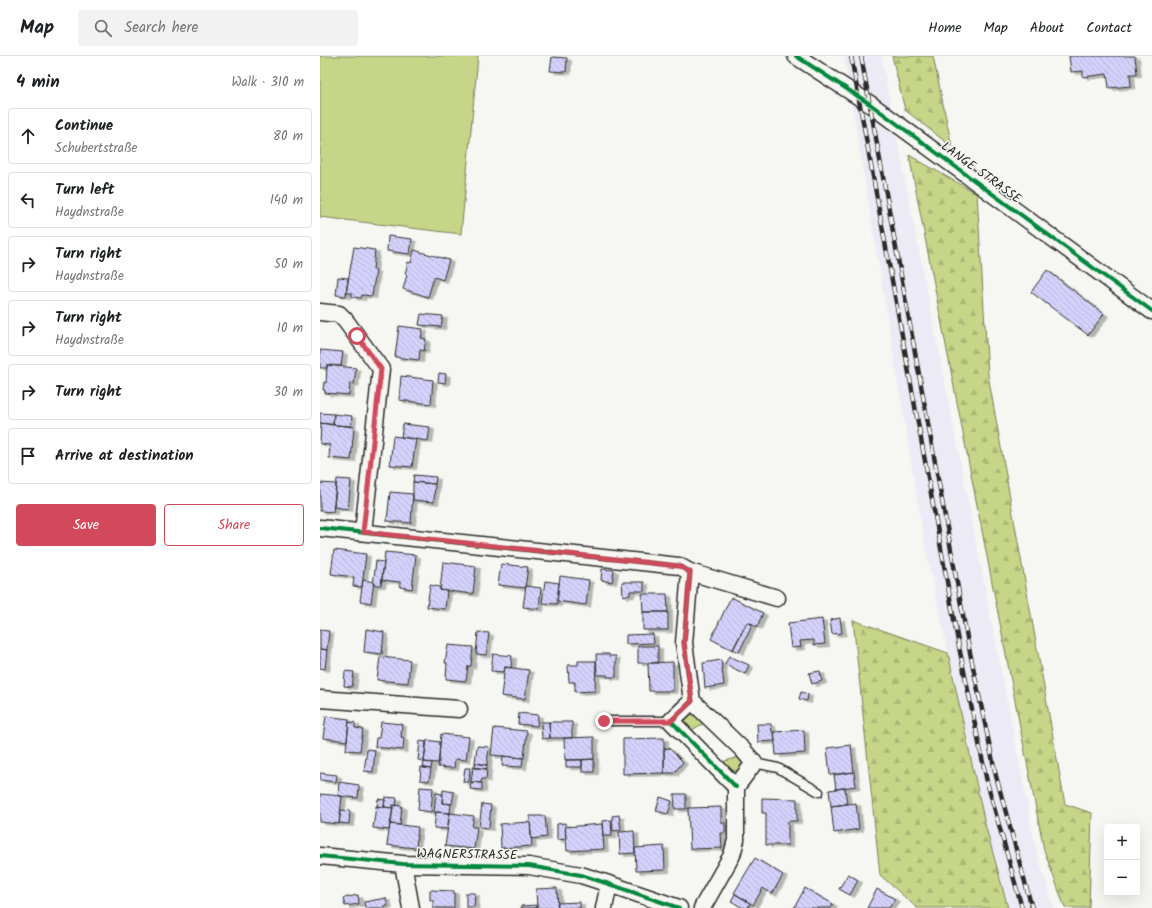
<!DOCTYPE html>
<meta charset="utf-8">
<style>
body{margin:0;font-family:Kalam,sans-serif;background:#f2f2f2;color:#202124}
.controls{position:absolute;right:12px;bottom:12px;display:grid;overflow:hidden;border-radius:4px;box-shadow:0 4px 16px #0002}
.controls button{width:36px;height:36px;display:grid;place-items:center;padding:0;border:0;border-bottom:1px solid #e0e0e0;background:#fff;color:#202124;font:20px sans-serif}
.stop{position:absolute;width:12px;height:12px;margin:-9px;border:3px solid #d1495b;border-radius:50%;background:#fff}
.stop.end{background:#d1495b;border-color:#fff;box-shadow:0 1px 4px #0008}
.list{margin:0;padding:0;list-style:none}
h2{display:flex;justify-content:space-between;align-items:center;height:52px;margin:0;padding:0 16px;font-size:17px}
h2 small{font-size:13px;font-weight:400;color:#757577}
.list li{display:grid;grid-template-columns:26px 1fr auto;gap:12px;align-items:center;box-sizing:border-box;height:56px;margin:0 8px 8px;padding:0 8px;border:1px solid #e0e0e0;border-radius:4px}
.list b{display:block;font-size:15px;white-space:nowrap}
.list p{margin:0;font-size:13px;white-space:nowrap;color:#757577}
.list em{font-size:13px;font-style:normal;color:#757577}
.actions{display:flex;gap:8px;padding:12px 16px}
.actions a{flex:1;padding:9px 0;border:1px solid #d1495b;border-radius:4px;text-align:center;font-size:14px;color:#d1495b}
.actions .main{background:#d1495b;color:#fff}
.icon{flex:none;width:22px;height:22px;fill:none;stroke:currentColor;stroke-width:2;stroke-linecap:round;stroke-linejoin:round}
.map{position:relative;flex:none;width:832px;height:852px;overflow:hidden}
header{display:flex;align-items:center;gap:24px;box-sizing:border-box;height:56px;padding:0 20px;background:#fff;border-bottom:1px solid #e0e0e0}
header strong{font-size:19px}
nav{display:flex;gap:22px;margin-inline-start:auto;font-size:14px}
.search{width:280px;height:36px;background:#f2f2f2;display:flex;align-items:center;gap:10px;box-sizing:border-box;padding:0 14px;border-radius:4px;color:#757577;font-size:15px}
main{display:flex}
aside{flex:1;background:#fff}
.map>svg:first-child{display:block}
</style>
<header>
<strong>Map</strong>
<div class="search"><svg class="icon" aria-label="search" viewBox="0 0 24 24"><circle cx="10" cy="10" r="6"/><path d="M15 15l6 6"/></svg>Search here</div>
<nav><a>Home</a><a>Map</a><a>About</a><a>Contact</a></nav>
</header>
<main>
<aside>
<h2>4 min<small>Walk · 310 m</small></h2>
<ul class="list">
<li><svg class="icon" aria-label="ahead" viewBox="0 0 24 24"><path d="M12 20V5M6 11l6-6 6 6"/></svg><div><b>Continue</b><p>Schubertstraße</p></div><em>80 m</em></li>
<li><svg class="icon" aria-label="left" viewBox="0 0 24 24"><path d="M17 20v-9H6M10 6l-5 5 5 5"/></svg><div><b>Turn left</b><p>Haydnstraße</p></div><em>140 m</em></li>
<li><svg class="icon" aria-label="right" viewBox="0 0 24 24"><path d="M7 20v-9h11M14 6l5 5-5 5"/></svg><div><b>Turn right</b><p>Haydnstraße</p></div><em>50 m</em></li>
<li><svg class="icon" aria-label="right" viewBox="0 0 24 24"><path d="M7 20v-9h11M14 6l5 5-5 5"/></svg><div><b>Turn right</b><p>Haydnstraße</p></div><em>10 m</em></li>
<li><svg class="icon" aria-label="right" viewBox="0 0 24 24"><path d="M7 20v-9h11M14 6l5 5-5 5"/></svg><div><b>Turn right</b></div><em>30 m</em></li>
<li><svg class="icon" aria-label="arrive" viewBox="0 0 24 24"><path d="M6 21V4h12l-3 4 3 4H6"/></svg><div><b>Arrive at destination</b></div></li>
</ul>
<div class="actions"><a class="main">Save</a><a>Share</a></div>
</aside>
<div class="map">
<svg width="832" height="852" viewBox="0 0 832 852">
<defs>
<pattern id="forest-firs" width="22" height="20" patternUnits="userSpaceOnUse"><rect width="22" height="20" fill="#c7d589"/><path d="M5 1l3.5 6h-7zM16 11l3.5 6h-7z" fill="#abb776"/></pattern>
<pattern id="building-back-hatch" width="6" height="6" patternUnits="userSpaceOnUse"><rect width="6" height="6" fill="#d4d2fb"/><path d="M-1 5l2 2M0 0l6 6M5-1l2 2" fill="none" stroke="#b6b4d7"/></pattern>
<filter id="shadow"><feDropShadow dx="4.5" dy="2.5" stdDeviation="0" flood-color="#0004"/></filter>
</defs>
<rect width="100%" height="100%" fill="#f6f6f2"/>
<filter id="ink" filterUnits="userSpaceOnUse"><feTurbulence type="fractalNoise" baseFrequency=".025" numOctaves="2"/><feDisplacementMap in="SourceGraphic" scale="8" xChannelSelector="R" yChannelSelector="G"/><feConvolveMatrix kernelMatrix="1 2 1 2 8 2 1 2 1" color-interpolation-filters="sRGB"/></filter>
<g filter="url(#ink)">
<path fill="#ecebf5" d="M524 0H561L717 798 734 852H688L665 768 605 490Z"/>
<path fill="#c7d589" stroke="#79805a" d="M0 0H158L141 178 0 161Z
M370 658H376L386 666 370 675C364 669 362 663 370 658Z
M422 700 424 707 422 714C412 717 408 712 402 706Z"/>
<path fill="url(#forest-firs)" stroke="#79805a" d="M572 0H613L632 91 585 54Z
M589 99 657 138 668 319 745 748 772 757 769 852H745L724 794Z
M533 564 628 597 665 768 688 852H597L560 819Z"/>
<path fill="url(#building-back-hatch)" stroke="#2b2b2b" filter="url(#shadow)" d="M749 0H815L817 18H810L811 30 789 32 787 18 763 21V15L751 16Z
M232 1 247 2 246 16 230 15Z
M68 180 92 183 90 198 67 195Z
M34 191 55 194 53 214H56L52 240 42 239 41 242 32 241V237H26Z
M94 194 129 204 123 224 114 221 108 241 83 233 87 219 85 218 88 206 91 207Z
M727 214 784 258 768 279 711 236Z
M18 221 28 222 26 240 16 239Z
M101 258 123 260 121 271 99 269Z
M79 270 103 273 101 282 106 283 104 295 100 294 99 304 75 301Z
M0 294 23 296 21 310 7 309V312H0Z
M7 309 36 312 34 328 30 327 29 339 5 337V334H3L4 326 6 327Z
M119 317 126 318 125 327 118 326Z
M81 320 113 324 111 348 79 344Z
M0 357 14 358 13 369 0 367Z
M14 358 32 360 31 370 13 369Z
M1 367 34 371 31 404 9 402 10 389 0 388Z
M83 368 110 371 108 385 81 381Z
M73 380 96 383 92 411 70 409Z
M94 419 116 421 115 428 93 426Z
M17 423 31 424 28 453 14 451Z
M93 426 115 428 114 446 93 444Z
M0 427 16 428 13 456 0 455Z
M70 436 93 438 91 467 67 465Z
M14 494 46 498 42 531 33 530 34 521 11 518Z
M65 496 96 499 92 533 80 531V526L62 524Z
M56 505 64 506 61 529H53Z
M123 506 156 510 153 538 120 534Z
M181 508 208 511 205 532 178 529Z
M282 513 294 514 292 526 281 524Z
M240 520 269 524 266 549 237 545Z
M43 524 54 526 51 547 40 545Z
M225 525 239 527 237 548 222 547Z
M302 526H324V535H310V539L303 540Z
M110 529 120 531V534L127 535 125 553 107 551Z
M206 530 221 532 219 553 203 551Z
M322 538H347L348 556H323Z
M411 541 443 557 437 571 427 566 413 594 391 583Z
M323 556H348V574H323Z
M520 562 522 577 512 578 510 564Z
M502 563 505 588 494 589V584L480 585 481 591 471 592 468 567Z
M427 566 433 568 419 596 413 593Z
M46 573 64 576 62 598 44 596Z
M0 574 9 575 7 594 0 593Z
M158 576 169 577 166 599 156 598Z
M333 578 334 587 306 588V579Z
M128 589 153 591 151 610H148L146 625 126 623 127 607H125Z
M318 590H338V607H318Z
M0 593 7 594 5 613 0 612Z
M173 598 192 600 191 612 185 611 184 616 171 615Z
M276 598H289V600H296V621H287V619H277Z
M409 600 429 609 425 618 405 608Z
M60 601 90 604 88 627 57 624Z
M401 604 404 629 385 632 383 607Z
M258 605H276L275 635 255 636V626H249L248 609H258Z
M353 606V635H329L328 607Z
M185 611 209 614 205 643 181 640Z
M25 615 34 616 32 631 24 630Z
M500 615 502 625 492 628 489 617Z
M481 636 488 638 487 645 479 643Z
M199 657 218 659 217 670 198 668Z
M6 660 29 663 27 685 3 682Z
M29 666 35 667V672L43 673 40 695 26 694Z
M61 666 82 668 81 681 84 682 83 694 55 691 56 682H59Z
M221 666H229L230 682 222 683Z
M229 666H252V682H230Z
M437 668H451L452 676H454L455 685 438 686Z
M174 672 207 675 204 702 171 699Z
M484 674 485 697 456 699 454 676Z
M121 678 149 681 146 704 135 703 134 712 118 711Z
M274 681V703L245 704 244 682Z
M344 682V717L303 718V683Z
M107 684 120 686 119 707 104 706Z
M100 685 106 686 104 705 98 704Z
M531 689 534 716 510 719 507 692Z
M157 690 169 691 167 709 155 707Z
M349 692 363 706 354 717H344V693Z
M47 693 55 694 53 716 44 715Z
M183 700 203 702 202 711 182 710Z
M274 703V716H262V704Z
M246 704H262V711H246Z
M104 706 112 707 111 713 103 712Z
M155 707 167 709V713L155 712Z
M101 711 111 713 109 725 100 724Z
M153 711 167 713 166 723H162L161 727 151 726Z
M145 712H150L149 726H143Z
M534 716 536 730 516 733 514 719Z
M0 717 17 719 16 726 0 724Z
M19 726 39 729 38 742 18 740Z
M151 726 162 727V734L150 733Z
M100 731 113 732 111 756 98 754Z
M525 732 527 748 511 750 509 734Z
M123 734 134 736 132 748 122 747Z
M116 737 123 738 122 747 131 748 130 757 114 756Z
M0 738 22 740 19 768 0 766Z
M354 738H366V753H355Z
M65 741 77 742 76 750 73 749V752L64 751Z
M340 741 352 745 348 758 336 755Z
M442 742 477 743V765H468V789H446V757H442Z
M58 743 65 744 64 751H57Z
M536 747 539 773 514 777 511 750Z
M162 748 171 749 169 772 159 771Z
M73 749 82 750 80 769 71 768Z
M56 750 73 752 69 774 53 772Z
M401 751V767H405V777H401L402 792 370 793 368 752Z
M21 754 30 755 29 768 19 767Z
M116 756 130 757 127 773 114 772Z
M130 757 154 760 152 771H157L154 793 125 790Z
M299 759 301 774 293 775 292 760Z
M210 760H225L227 781 211 783Z
M291 764 292 780H283L282 765Z
M210 766 212 790 181 792 180 768Z
M245 767 246 783 237 784V768Z
M70 768 98 771 96 792 67 789Z
M282 768 284 793 247 795 245 771Z
M314 775 315 797 300 798 299 776Z
M344 790 345 814 316 815 315 792Z
M435 802 463 819 452 838 443 832 433 849 414 837Z
M528 818 538 824 530 839 519 833Z
M237 832 238 852H217L216 833Z
M485 832 513 848 511 852H474Z
M557 833 575 843 569 852H547Z
M110 834 134 835V852H113V844H110Z
M146 837H155L154 851H146Z
M415 838 430 847 428 852H423L411 845Z
M38 839 39 848 25 850 23 842Z
M66 842 68 850H65V852H45L44 846Z
M260 846V852H238L237 847Z
M217 849V852H201V850Z"/>
<g fill="none" stroke-linecap="round" stroke-linejoin="round">
<g stroke="#2b2b2b" stroke-width="11">
<path id="service" d="M284 665H351
M434 707 458 712 499 736"/>
</g>
<g stroke="#2b2b2b" stroke-width="19">
<path id="minor" d="M476 0 550 48 832 255
M0 256 19 258 25 264 61 313 43 476
M0 472 359 510 370 516 364 587 372 645 351 665 416 731
M370 516 457 542
M0 643 139 653
M372 645 423 694 434 707 416 731V784L412 799 382 852
M0 800 83 808 209 810 261 819 289 828 359 852
M83 808 91 852
M284 852 289 828"/>
</g>
<use href="#service" stroke="#f6f6f2" stroke-width="8"/>
<use href="#minor" stroke="#f6f6f2" stroke-width="16"/>
<g stroke="#2b2b2b" stroke-width="4.5">
<path id="rail" d="M531 0 639 591 667 726 702 852
M541 0 648 587 676 720 712 852"/>
</g>
<use href="#rail" stroke="#f6f6f2" stroke-width="3" stroke-dasharray="9" stroke-linecap="butt"/>
<g stroke="#f6f6f2" stroke-width="6">
<path id="cycleway" d="M476 0 550 48 832 255
M0 472 359 510 370 516 364 587 372 645 351 665 416 731
M0 800 83 808 209 810 261 819 289 828 359 852"/>
</g>
<use href="#cycleway" stroke="#00873e" stroke-width="4"/>
</g>
</g>
<g fill="none" stroke-linecap="round" stroke-linejoin="round" filter="url(#ink)">
<path stroke="#d1495b" stroke-width="5" d="M37 280 61 313 43 476 359 510 370 516 364 587 372 645 351 665H284"/>
</g>
<g text-anchor="middle" dominant-baseline="central" stroke-width="3" stroke-linejoin="round" paint-order="stroke">
<g font-size="13" fill="#2b2b2b" stroke="#f6f6f2">
<text transform="translate(661 117) rotate(36)">LANGE STRASSE</text>
<text transform="translate(147 799) rotate(1)">WAGNERSTRASSE</text>
</g>
</g>
</svg>
<div class="controls">
<button>+</button>
<button>−</button>
</div>
<div class="stop" style="left:37px;top:280px"></div>
<div class="stop end" style="left:284px;top:665px"></div>
</div>
</main>
